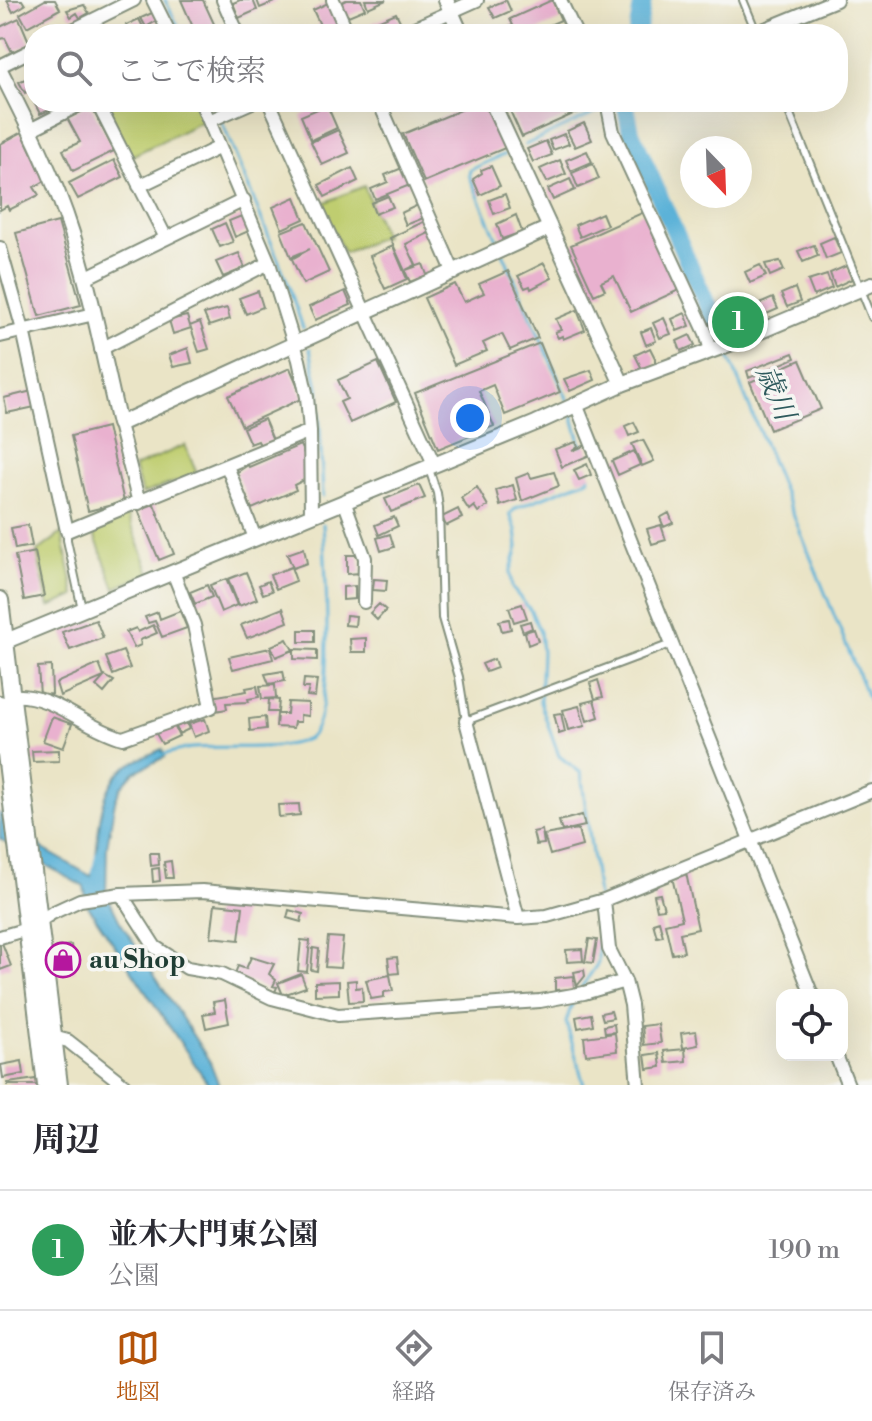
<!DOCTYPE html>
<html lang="ja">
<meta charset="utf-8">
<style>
body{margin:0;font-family:"Libre Bodoni","Noto Serif JP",serif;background:#f2f2f3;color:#2b2b33}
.controls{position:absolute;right:24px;bottom:24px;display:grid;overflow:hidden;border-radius:16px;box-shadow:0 8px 32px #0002}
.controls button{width:72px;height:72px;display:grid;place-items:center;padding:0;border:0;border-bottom:2px solid #e1e1e2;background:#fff;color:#2b2b33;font:40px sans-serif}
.compass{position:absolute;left:680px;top:136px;width:72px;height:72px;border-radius:50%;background:#fff;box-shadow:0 8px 32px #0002;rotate:157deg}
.you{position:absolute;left:470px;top:418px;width:28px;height:28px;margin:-20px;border:6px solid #fff;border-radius:50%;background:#1a73e8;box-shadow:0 0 0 12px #1a73e833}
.badge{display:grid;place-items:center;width:52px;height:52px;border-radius:50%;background:#b45309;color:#fff;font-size:26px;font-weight:700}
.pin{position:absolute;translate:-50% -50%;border:4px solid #fff;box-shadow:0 2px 8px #0006}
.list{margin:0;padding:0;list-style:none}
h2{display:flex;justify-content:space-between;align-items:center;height:104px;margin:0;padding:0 32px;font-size:34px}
h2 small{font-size:26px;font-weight:400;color:#7c7c81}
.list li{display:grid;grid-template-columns:52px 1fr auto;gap:24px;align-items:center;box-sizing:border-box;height:120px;padding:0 32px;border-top:2px solid #e1e1e2}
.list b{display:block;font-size:30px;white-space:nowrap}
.list p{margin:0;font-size:26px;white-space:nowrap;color:#7c7c81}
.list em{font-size:26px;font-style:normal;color:#7c7c81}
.icon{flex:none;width:44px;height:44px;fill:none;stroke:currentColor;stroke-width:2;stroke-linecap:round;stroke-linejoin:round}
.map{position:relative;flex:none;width:872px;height:1085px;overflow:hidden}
.search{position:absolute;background:#fff;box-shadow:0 8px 32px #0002;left:24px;right:24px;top:24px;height:88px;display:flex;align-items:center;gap:20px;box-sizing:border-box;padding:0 28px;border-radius:32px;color:#7c7c81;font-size:30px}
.sheet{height:224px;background:#fff}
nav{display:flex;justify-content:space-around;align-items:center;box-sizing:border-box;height:112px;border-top:2px solid #e1e1e2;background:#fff;font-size:22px;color:#7c7c81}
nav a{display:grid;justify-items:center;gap:4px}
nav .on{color:#b45309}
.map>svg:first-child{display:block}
</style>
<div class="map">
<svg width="872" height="1085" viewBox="0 0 872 1085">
<rect width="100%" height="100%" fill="#f6f6f2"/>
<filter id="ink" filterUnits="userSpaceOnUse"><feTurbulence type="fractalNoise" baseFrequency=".0125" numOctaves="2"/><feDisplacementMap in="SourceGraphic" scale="16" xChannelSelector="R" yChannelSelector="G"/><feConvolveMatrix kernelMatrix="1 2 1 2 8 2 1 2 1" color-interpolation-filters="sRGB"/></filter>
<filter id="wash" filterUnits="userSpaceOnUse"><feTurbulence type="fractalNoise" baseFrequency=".006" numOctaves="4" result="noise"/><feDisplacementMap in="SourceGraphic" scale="32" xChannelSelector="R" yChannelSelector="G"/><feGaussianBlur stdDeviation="1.8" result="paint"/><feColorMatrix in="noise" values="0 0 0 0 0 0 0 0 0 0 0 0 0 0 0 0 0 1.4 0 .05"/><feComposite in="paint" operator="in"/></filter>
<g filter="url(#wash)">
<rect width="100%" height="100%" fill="#eae4c6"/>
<path fill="#bfcd6f" stroke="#6f8552" stroke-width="2" d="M104 102H197L205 120 130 157Z
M364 186 384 236 344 253 321 204Z
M185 445 197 474 142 494 134 467Z
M127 513 150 573 115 588 92 529Z
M62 533 75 596 49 607 37 552Z"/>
<path fill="#5bb2d8" stroke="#3d7886" stroke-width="2" d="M162 749 165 757 134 772 121 787 115 801 107 846 106 893 119 920 210 1062 219 1085H209L88 906 84 887 0 839V813L45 850 91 876 95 868C98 839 98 792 122 770 133 761 149 755 162 749Z"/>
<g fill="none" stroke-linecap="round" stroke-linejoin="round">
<path stroke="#5bb2d8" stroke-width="3" d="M165 0 182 34
M214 102 218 113
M221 120 287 281 303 328
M525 145 605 108
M500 246 469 175 470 170 505 154
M503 253 569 403
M719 332 723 341
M310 349 318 387 323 496
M727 352 872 708
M571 410 582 449
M588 472 589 479 516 508 510 514 516 530 518 547 510 573 512 588 531 611 540 632 542 652 540 702 559 756 581 773 598 897
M162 755C171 753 182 749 192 748 223 745 280 752 307 739 337 725 325 558 323 524
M93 873 97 853
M581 988 598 963 599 908
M573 1001 566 1022 584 1085"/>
<path stroke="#5bb2d8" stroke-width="18" d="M637 34 643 0
M625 102 631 132 719 332"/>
</g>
<g id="blocks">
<path fill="#e9b1cf" d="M7 0H22L25 5 13 12Z
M45 0H55L60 9 27 27 20 14Z
M181 0H203L215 26 196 34Z
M240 0H253L257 10 239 18 233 3Z
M257 0H279L260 8Z
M346 0H361L365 9 346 17 340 3Z
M365 0H386L368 8Z
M506 0 511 11 495 18 489 7Z
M552 0 561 20 529 34H517L510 19Z
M330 2 344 34H300L320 25 313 10Z
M84 5 89 13 80 18 77 13 71 17 67 10Z
M154 12 158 20 146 27 141 18Z
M396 13 402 25 382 34H360L358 29Z
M19 18 30 44 12 52 5 38 1 39 0 36V27Z
M139 19 143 27 130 34 126 25Z
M511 26 515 34H493Z
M29 77 31 81 34 80V88L25 93 19 82Z
M34 102H46L50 110 40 114Z
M480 102H485L505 148 424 182 403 134Z
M506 102H600L522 137Z
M327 105 337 128 311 140 301 116Z
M85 106 92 108 114 151 73 171 63 150 80 142 66 116Z
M584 123 592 140 575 147 567 131Z
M338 130 349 153 322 165 311 142Z
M22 132 45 181 34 187 39 195 9 210 7 206 0 210V144Z
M564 134 569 144 553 150 549 140Z
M546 141 552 155 533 162 527 149Z
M587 151 592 162 571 171 566 160Z
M114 160 123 177 78 199 69 183Z
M560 160 566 174 547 182 540 169Z
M593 164 599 179 578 188 572 173Z
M491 166 500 186 480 195 473 179 482 173 481 170Z
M352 168 358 181 325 197 319 185Z
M402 168 410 185 375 199 371 189 388 182 385 175Z
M570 179 575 190 553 200 548 189Z
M505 194 510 208 494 214 489 200Z
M388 196 393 207 375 214 371 203Z
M295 197 304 219 282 229 273 207Z
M420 204 426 217 406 225 401 213Z
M644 212 679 290 631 312 614 276 601 282 605 290 594 295 571 245Z
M602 213 607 225 580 237 575 225Z
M244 215 251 230 235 237 229 221Z
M516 215 522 232 502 239 497 224Z
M425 221 431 232 406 244 416 265 406 270 423 264 427 275 410 282 390 238Z
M58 222 81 305 39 316 16 233Z
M306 222 329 272 303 284 292 259 310 249 291 257 281 232Z
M225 223 233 242 220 247 212 229Z
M834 237 841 253 826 259 820 243Z
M814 245 818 256 803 262 798 251Z
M393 246 407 279 385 289 370 256Z
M239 253 245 268 223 277 216 262Z
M780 261 784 270 770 276 765 264Z
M544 263 552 278 531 289 530 286 525 288 518 276Z
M760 265 766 276 750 283 745 272Z
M846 266 852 279 835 287 830 273Z
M508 271 538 338 510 350 502 334 483 343 487 351 454 365 424 298 455 284 464 302 484 293 479 284Z
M827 275 832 288 814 296 808 281Z
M795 288 800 302 787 307 781 294Z
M258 291 263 307 246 314 239 298Z
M345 291 351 305 315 320 309 307Z
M773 298 778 309 762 316 757 305Z
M738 301 742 312 730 317 725 306Z
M227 308 230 319 209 326 204 314Z
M577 310 585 330 563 339 562 336 558 338 555 332 561 330 556 319Z
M685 313 690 326 677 331 672 319Z
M187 316 190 326 200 322 209 349 199 352 191 328 173 334 169 320Z
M664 318 671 334 660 338 653 323Z
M651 328 656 341 646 345 641 332Z
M690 335 695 345 681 351 677 341Z
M540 343 560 392 505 415 493 385 479 391 494 426 438 449 415 393Z
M188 348 192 363 173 367 169 355Z
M650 348 655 358V366L643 371 635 355Z
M793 353 795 358 749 378 747 371Z
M800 360 821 409 770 430 750 382Z
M378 362 396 402 350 423 340 402 347 399 338 380Z
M290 368 303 398 242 426 228 396Z
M591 370 595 380 570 391 564 379Z
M32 391 35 407 7 413 4 398Z
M264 419 273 440 260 445 258 441 250 444 243 428Z
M634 422 639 432 629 436 625 426Z
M107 427 124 502 88 511 71 436Z
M643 440 654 461 642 466 632 444Z
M576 442 578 447 572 451 586 445 590 455 562 467 555 449Z
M300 445 307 461 306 479 294 485 296 490 252 509 236 473 248 465 249 467Z
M634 451 640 465 618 475 612 461Z
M587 464 591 475 579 480 574 470Z
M554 472 559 486 522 501 516 478 529 473 531 478Z
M419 485 425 498 391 512 385 499Z
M513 485 517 500 500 506 496 490Z
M477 487 488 506 478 512 474 506 469 510 461 498Z
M154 504 174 554 159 560 138 510Z
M458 509 462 518 446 526 442 517Z
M669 513 673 523 664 527 660 518Z
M394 517 398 526 379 535 375 525Z
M28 525 32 546 15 549 11 528Z
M661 525 666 540 652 544 647 529Z
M390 534 394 547 381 551 377 538Z
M304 548 307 563 293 568 287 554Z
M35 552 44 596 24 600 15 556Z
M347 555H359L360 573 347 574Z
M291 567 296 581 276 589 270 575Z
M246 572 257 599 239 606 228 579Z
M226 579 237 605 221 612 210 585Z
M374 579 387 580 386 591 373 590Z
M268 581 272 591 263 594 259 585Z
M207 585 212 597 195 604 190 592Z
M355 586V599L343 600V587Z
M379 604 386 610 377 620 370 613Z
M522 604 527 618 514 622 509 608Z
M283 608 288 622 247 638 241 625Z
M180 611 187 628 162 637 155 621 148 623 145 617 158 612 160 619Z
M346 615 356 616 355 626 345 625Z
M509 619 511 629 502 631 499 621Z
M96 620 103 638 70 650 62 632Z
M530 621 532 628 523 632 520 624Z
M153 625 157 633 140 640 141 645 134 648 126 632 136 628 138 632Z
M534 629 538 641 528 645 525 632Z
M299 630H315V642H299Z
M366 638V652H351L350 639Z
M287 639 293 650 276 657 271 646Z
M270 648 273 659 233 669 229 657Z
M294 649 317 650V660L294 659Z
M123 651 130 668 113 675 106 657Z
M494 659 497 668 486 672 482 664Z
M99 664 104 677 60 696 56 683Z
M51 666 52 694 40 695 38 667Z
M283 671 285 681 269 684 265 674Z
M105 676 114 681 104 693 96 686Z
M304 679 317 680 315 697 307 696 309 688H303Z
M598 680 603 697 595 699 590 683Z
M275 685 276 698 262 699 260 686Z
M257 686 259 697 248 699 249 702 226 703 227 709 215 711 211 697 247 691 246 688Z
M269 699 279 700 278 712H268Z
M594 700 599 717 587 721 582 703Z
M288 702 308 703V716L300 715V722H294L293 728 276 727 277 714H287Z
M579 706 585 726 568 730 563 710Z
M561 713 565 732 559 734 554 714Z
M52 717 72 724 63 748 43 741Z
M265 717 266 729 250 731 249 719Z
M205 719 209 731 194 737 189 724Z
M186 722 189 729 179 734 176 727Z
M173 723 179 736 162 744 155 732Z
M59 750V761L33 762 32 751Z
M299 804 300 815 279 817 278 805Z
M582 815 585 826 562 831 559 821Z
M578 829 582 846 550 855 544 835Z
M542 830 544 844 536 845 533 832Z
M150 853H158L159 865 151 866Z
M171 861 173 878H166L164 862Z
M159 868 160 881 153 882 152 869Z
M686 873 698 929 680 933 684 952 672 954 665 924 682 920 672 877Z
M660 894 664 909 657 910 654 895Z
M215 904 243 907 239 940 211 937Z
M289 910 303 914 301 922 287 918Z
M659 921 663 936 657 937 653 923Z
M328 937 343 938 340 968 325 967Z
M589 939 597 940 593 963 585 962Z
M301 940 310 941 307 972 298 971Z
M2 943 11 966 0 970V944Z
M71 945 75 971 60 973 56 947Z
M313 948 319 949 317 971 311 970Z
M582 949 583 961 567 962 566 950Z
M251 957 274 964 269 974 276 980 273 986 277 987 275 992 234 976 238 966 246 969Z
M397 957 399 973 390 974 388 958Z
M584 970 585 976 577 986 574 972Z
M301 974 306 987 283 995 278 983Z
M390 975 393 991 384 992V997L371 999 366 980Z
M573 976 574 989 555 990V978Z
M356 980V988L362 987 363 1001 349 1002 347 981Z
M339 981V994L315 995V982Z
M225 1000 229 1023 206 1028 203 1014 215 1012 213 1002Z
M611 1011 613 1018 603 1020 601 1013Z
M591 1014 593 1025 578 1028 576 1017Z
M614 1024 615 1032 605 1033 604 1026Z
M658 1024 661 1043 644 1045 642 1026Z
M696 1031 698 1045 683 1048 681 1033Z
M615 1033 617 1051 586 1055 584 1037Z
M685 1049 686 1061 666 1063 664 1051Z
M659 1053 661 1067 647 1069 645 1055Z
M22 1061 24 1074 3 1078 1 1065Z
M36 1079 37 1085H8V1083Z"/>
</g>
</g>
<g filter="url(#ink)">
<use href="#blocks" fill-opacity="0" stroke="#84907d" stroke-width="2"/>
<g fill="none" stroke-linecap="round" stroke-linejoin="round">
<g stroke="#84907d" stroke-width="10">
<path id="service" d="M743 0 757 34
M785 102 872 317
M429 469 437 493 439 508 442 618 459 677 466 721 671 644
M67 531V540L82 609"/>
</g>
<g stroke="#84907d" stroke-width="16">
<path id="minor" d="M153 0 170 34
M223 0 238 34
M333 0 348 34
M560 0 576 34
M65 34 134 0
M401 34 477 0
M753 34 836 0
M0 66 34 49
M97 102 166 238
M201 102 269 263 299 360 307 397 310 431 311 515
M269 102 434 464
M379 102 454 273
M607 102 613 132 706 333 711 351
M209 121 252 102
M30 130 85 102
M139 186 220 147
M0 248 23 330 67 531 310 431
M85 278 244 200
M0 336 94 314
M101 349 269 263
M576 404 812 995
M119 424 139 503
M227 466 255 538
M344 501 365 558 364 602
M13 696C52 693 85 728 123 738L211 707 194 625 173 572
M466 721 518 918
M121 894 155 947 187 968 222 974 272 998 338 1015 540 1001 584 993 625 981
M604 900 609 949 625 981 631 1005 638 1085
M0 937 27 929 52 913 80 900 121 894 202 891 518 918 547 916 604 900 872 791
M53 1037 68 1041 124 1085
M836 1055 848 1085"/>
</g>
<g stroke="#84907d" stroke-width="18">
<path id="tertiary" d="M446 0 461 34
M0 70C27 123 54 176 72 233 92 295 104 360 119 424L549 228
M492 102 622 384
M6 641 536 423 622 384 732 343 872 284"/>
</g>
<g stroke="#84907d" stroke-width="20">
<path id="secondary" d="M0 600 59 1085
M0 704 46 1085"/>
</g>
<use href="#service" stroke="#fff" stroke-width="6"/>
<use href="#minor" stroke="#fff" stroke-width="12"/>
<use href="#tertiary" stroke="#fff" stroke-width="14"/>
<use href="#secondary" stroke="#fff" stroke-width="16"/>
</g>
</g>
<defs>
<g id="shop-ring" transform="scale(1.8)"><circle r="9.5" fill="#f6f6f2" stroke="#b5179e" stroke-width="1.5"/><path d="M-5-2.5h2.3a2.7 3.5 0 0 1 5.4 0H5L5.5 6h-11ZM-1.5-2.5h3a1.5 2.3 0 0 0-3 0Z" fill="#b5179e"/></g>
</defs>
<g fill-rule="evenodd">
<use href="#shop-ring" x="63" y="960"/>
</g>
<g text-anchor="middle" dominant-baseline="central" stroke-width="7" stroke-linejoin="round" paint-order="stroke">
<g font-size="26" font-weight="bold" fill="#1f3d34" stroke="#f6f6f2" text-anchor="start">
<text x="89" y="960">au Shop</text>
</g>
<g font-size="28" font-style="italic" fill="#2e5a5d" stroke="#f6f6f2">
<text transform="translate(775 393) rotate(67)">歳川</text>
</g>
</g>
</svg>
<div class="controls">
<button><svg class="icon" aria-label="locate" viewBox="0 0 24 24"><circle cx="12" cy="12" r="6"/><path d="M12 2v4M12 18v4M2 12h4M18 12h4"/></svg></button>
</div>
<svg class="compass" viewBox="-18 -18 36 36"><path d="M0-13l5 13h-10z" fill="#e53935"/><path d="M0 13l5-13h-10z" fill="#7c7c81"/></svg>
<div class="you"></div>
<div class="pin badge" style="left:738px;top:322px;background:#2e9e5b">1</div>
<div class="search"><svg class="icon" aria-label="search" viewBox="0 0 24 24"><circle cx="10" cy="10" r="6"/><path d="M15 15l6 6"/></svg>ここで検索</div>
</div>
<section class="sheet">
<h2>周辺<small></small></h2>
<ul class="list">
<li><span class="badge" style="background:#2e9e5b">1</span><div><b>並木大門東公園</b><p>公園</p></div><em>190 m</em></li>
</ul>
</section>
<nav>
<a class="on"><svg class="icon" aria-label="map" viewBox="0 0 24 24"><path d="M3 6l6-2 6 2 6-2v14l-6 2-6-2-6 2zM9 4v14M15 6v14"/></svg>地図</a>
<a><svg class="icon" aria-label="directions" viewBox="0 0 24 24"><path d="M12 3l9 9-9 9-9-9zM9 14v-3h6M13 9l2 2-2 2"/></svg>経路</a>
<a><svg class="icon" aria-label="saved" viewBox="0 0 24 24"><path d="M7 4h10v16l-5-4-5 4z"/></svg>保存済み</a>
</nav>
